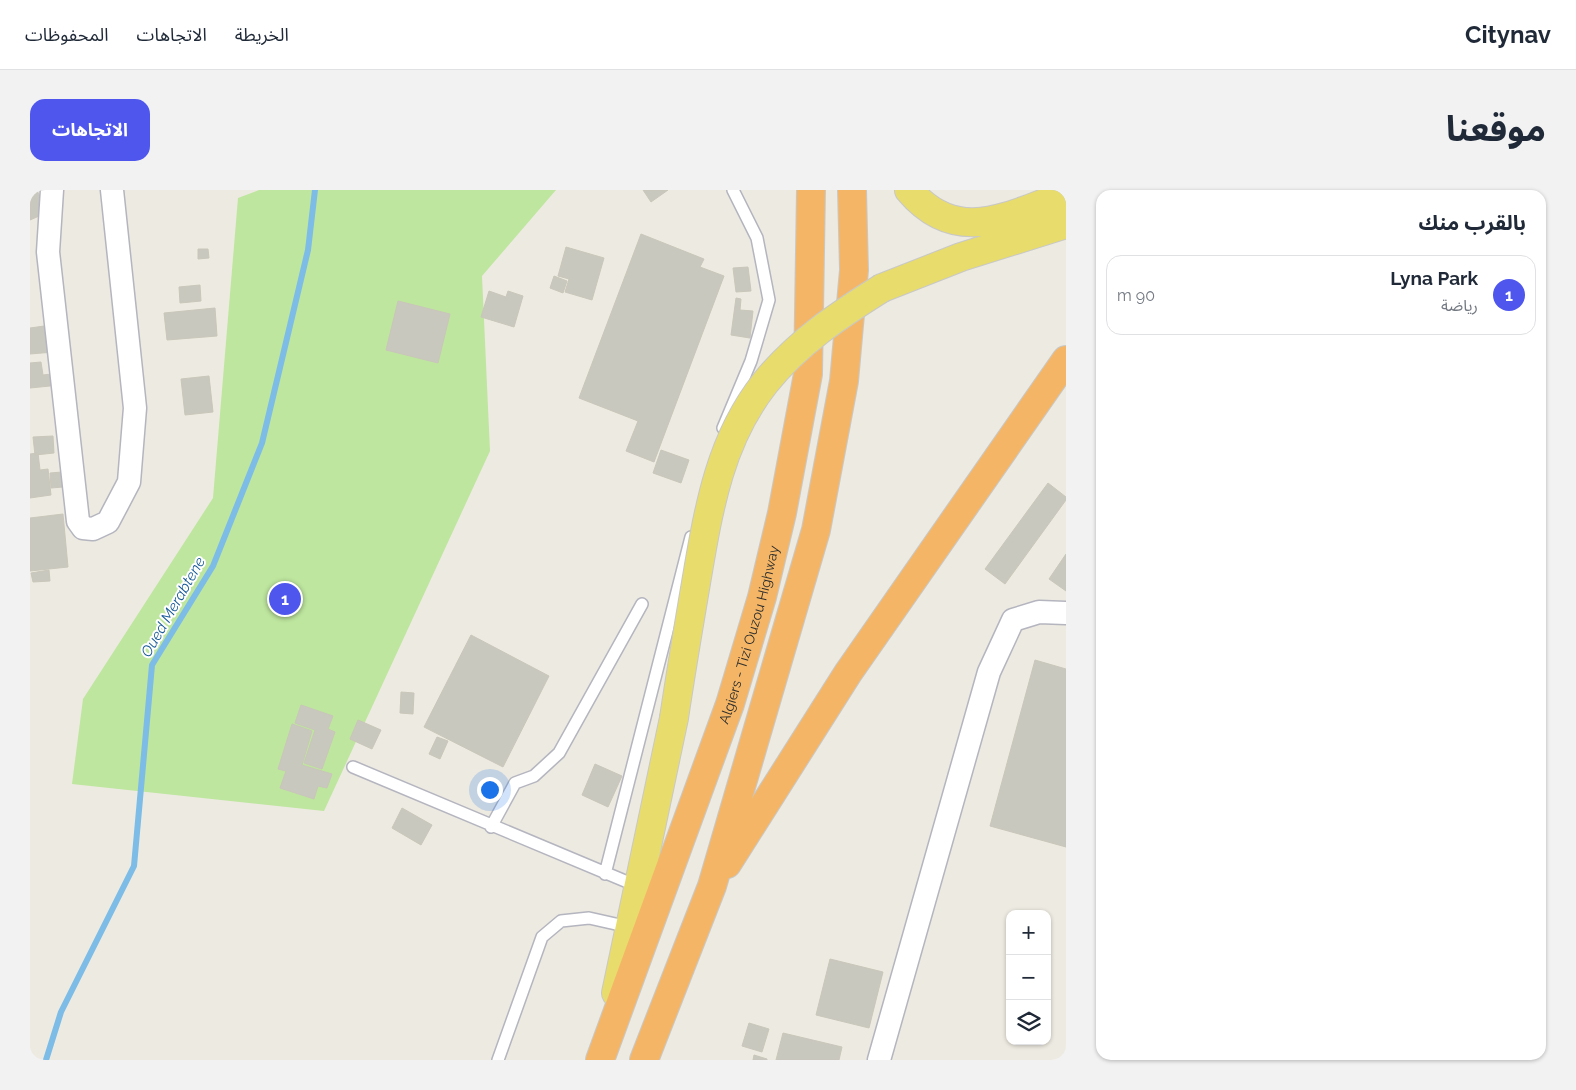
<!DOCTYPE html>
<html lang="ar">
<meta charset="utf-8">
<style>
body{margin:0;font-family:Raleway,"Noto Sans Arabic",sans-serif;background:#f2f2f3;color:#1f2937;direction:rtl}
.controls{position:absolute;right:15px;bottom:15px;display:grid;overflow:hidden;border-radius:10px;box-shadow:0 1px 4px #0004}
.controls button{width:45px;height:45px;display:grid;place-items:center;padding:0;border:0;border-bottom:1px solid #e0e1e3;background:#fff;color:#1f2937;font:25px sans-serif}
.you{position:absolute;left:459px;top:599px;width:18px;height:18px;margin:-12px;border:4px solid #fff;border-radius:50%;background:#1a73e8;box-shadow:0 0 0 8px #1a73e833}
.badge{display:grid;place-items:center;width:32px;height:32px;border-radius:50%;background:#4e56ee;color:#fff;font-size:16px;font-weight:700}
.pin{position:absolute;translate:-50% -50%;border:2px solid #fff;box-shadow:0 1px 5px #0006}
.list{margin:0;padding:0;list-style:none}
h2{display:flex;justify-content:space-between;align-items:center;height:65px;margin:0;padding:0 20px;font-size:21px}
h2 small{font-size:16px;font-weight:400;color:#747a83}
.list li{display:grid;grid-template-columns:32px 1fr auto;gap:15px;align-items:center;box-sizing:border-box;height:80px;margin:0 10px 10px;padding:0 10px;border:1px solid #e0e1e3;border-radius:15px}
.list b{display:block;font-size:19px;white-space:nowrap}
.list p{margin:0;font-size:16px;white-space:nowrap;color:#747a83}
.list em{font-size:16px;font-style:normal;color:#747a83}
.icon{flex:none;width:28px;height:28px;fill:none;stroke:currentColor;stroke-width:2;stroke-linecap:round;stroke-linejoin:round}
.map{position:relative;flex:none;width:1036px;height:870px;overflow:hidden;direction:ltr;border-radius:15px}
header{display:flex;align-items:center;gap:30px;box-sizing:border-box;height:70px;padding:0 25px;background:#fff;border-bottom:1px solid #e0e1e3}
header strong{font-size:24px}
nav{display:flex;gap:28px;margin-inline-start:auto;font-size:18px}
.intro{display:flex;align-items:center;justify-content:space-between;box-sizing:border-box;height:120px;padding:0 30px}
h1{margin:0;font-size:35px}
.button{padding:12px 22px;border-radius:15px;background:#4e56ee;color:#fff;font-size:18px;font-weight:700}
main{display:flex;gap:30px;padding:0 30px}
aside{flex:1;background:#fff;border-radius:15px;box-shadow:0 1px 4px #0004}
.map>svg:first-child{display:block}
</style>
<header>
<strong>Citynav</strong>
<nav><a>الخريطة</a><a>الاتجاهات</a><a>المحفوظات</a></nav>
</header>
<div class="intro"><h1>موقعنا</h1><a class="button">الاتجاهات</a></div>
<main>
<aside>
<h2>بالقرب منك<small></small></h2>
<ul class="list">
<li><span class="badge">1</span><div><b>Lyna Park</b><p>رياضة</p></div><em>90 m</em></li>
</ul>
</aside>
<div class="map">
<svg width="1036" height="870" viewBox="0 0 1036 870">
<rect width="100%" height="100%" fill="#edeae1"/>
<path fill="#bee69f" d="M229 0H526L452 86 460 261 294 621 42 594 53 509 183 308 208 8Z"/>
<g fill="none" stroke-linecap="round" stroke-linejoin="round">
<path stroke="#7cbce7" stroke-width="6" d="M16 870 31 822 104 676 122 475 183 376 232 253 278 60 285 0"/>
</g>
<path fill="#c9c8bf" stroke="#c9c6ba" d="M0 0H7L16 23 0 30Z
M613 0H638L621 12Z
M611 44 674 69 670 77 694 86 624 272 596 261 608 231 549 208Z
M536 57 574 68 562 110 535 102 539 89 528 86Z
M168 59H178L179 68 168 69Z
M718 77 721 101 706 102 703 78Z
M524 86 537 91 533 103 520 98Z
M170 95 171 111 150 113 149 97Z
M459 101 476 107 478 101 493 106 484 137 451 127Z
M706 108 711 109 710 120 723 121 720 148 701 145Z
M368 111 420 124 408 173 356 160Z
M185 118 187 146 137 150 134 123Z
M21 135 24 162 0 164V138Z
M11 172 13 185 29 183 30 195 0 198V173Z
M179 186 183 222 155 225 151 189Z
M23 246 24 263 5 265 3 247Z
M631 260 659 270 651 293 623 283Z
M8 263 10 280 18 279 21 305 0 308V264Z
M32 282 33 297 21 298 20 283Z
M1018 293 1036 307V310L975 394 955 379Z
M33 324 38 377 0 381V328Z
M1036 364V401L1019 389Z
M19 380 20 391 3 392 1 383Z
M441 445 519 486 473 577 394 537Z
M1005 470 1036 479V657L960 636Z
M371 502 384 503 383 524 370 523Z
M271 515 303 526 298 539 305 542 292 579 274 573 285 540 265 533Z
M328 530 351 540 342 559 320 549Z
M262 534 282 541 272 575 302 584 297 598 288 596 284 609 250 598 256 581 248 579Z
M407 547 418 551 410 569 399 564Z
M565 574 592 586 578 617 552 605Z
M372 618 402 635 391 655 362 638Z
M800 769 853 782 839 838 786 825Z
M719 833 739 839 732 862 712 856Z
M753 843 812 857 809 870H746Z
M724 865 737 869V870H723Z"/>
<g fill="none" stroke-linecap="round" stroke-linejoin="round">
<g stroke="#b4b5bf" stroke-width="14">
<path id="lane" d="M693 238 721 171 739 110 727 48 703 0
M323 577 607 696
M461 637 485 593 504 586 529 563 612 414
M575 684 661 347
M468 870 512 747 531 731 559 728 599 737"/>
</g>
<g stroke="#b4b5bf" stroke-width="25">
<path id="street" d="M22 0 18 62 48 331 53 338 63 339 78 332 99 292 105 218 82 0
M849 870 959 482 983 430 1009 422 1036 423"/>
</g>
<g stroke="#c8c8c8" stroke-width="30">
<path id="primary" d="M879 0C927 57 979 25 1036 5
M852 98 931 67 1036 34
M586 803 644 528"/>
</g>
<g stroke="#c8c8c8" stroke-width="30">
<g id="highway">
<path d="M697 674 818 483 1036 170"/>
<path id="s1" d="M570 870 700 514 732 407 752 323 778 184 781 0"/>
<path d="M614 870 682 696 786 340 814 191 824 80 822 0"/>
</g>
</g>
<use href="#lane" stroke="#fff" stroke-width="11"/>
<use href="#street" stroke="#fff" stroke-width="22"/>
<use href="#primary" stroke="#e8dc6c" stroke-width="28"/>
<use href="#highway" stroke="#f4b666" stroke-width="28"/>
<g stroke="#c8c8c8" stroke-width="30" stroke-linecap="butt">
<path id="primary-bridge" d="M644 528C651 481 659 434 667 387 679 317 690 250 735 193 768 152 809 125 852 98"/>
</g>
<use href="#primary-bridge" stroke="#e8dc6c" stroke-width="28"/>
</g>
<g text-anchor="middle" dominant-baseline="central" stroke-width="4" stroke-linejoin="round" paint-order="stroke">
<g font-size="14" fill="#2d2d2d" stroke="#fff">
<text stroke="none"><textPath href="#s1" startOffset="451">Algiers - Tizi Ouzou Highway</textPath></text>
</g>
<g font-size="15" font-style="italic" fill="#175a97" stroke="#fff">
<text transform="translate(143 417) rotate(-60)">Oued Merabtene</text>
</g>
</g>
</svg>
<div class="controls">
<button>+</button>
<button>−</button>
<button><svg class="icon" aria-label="layers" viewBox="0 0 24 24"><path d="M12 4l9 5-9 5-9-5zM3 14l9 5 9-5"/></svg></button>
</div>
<div class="you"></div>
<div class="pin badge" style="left:255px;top:409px">1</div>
</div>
</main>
